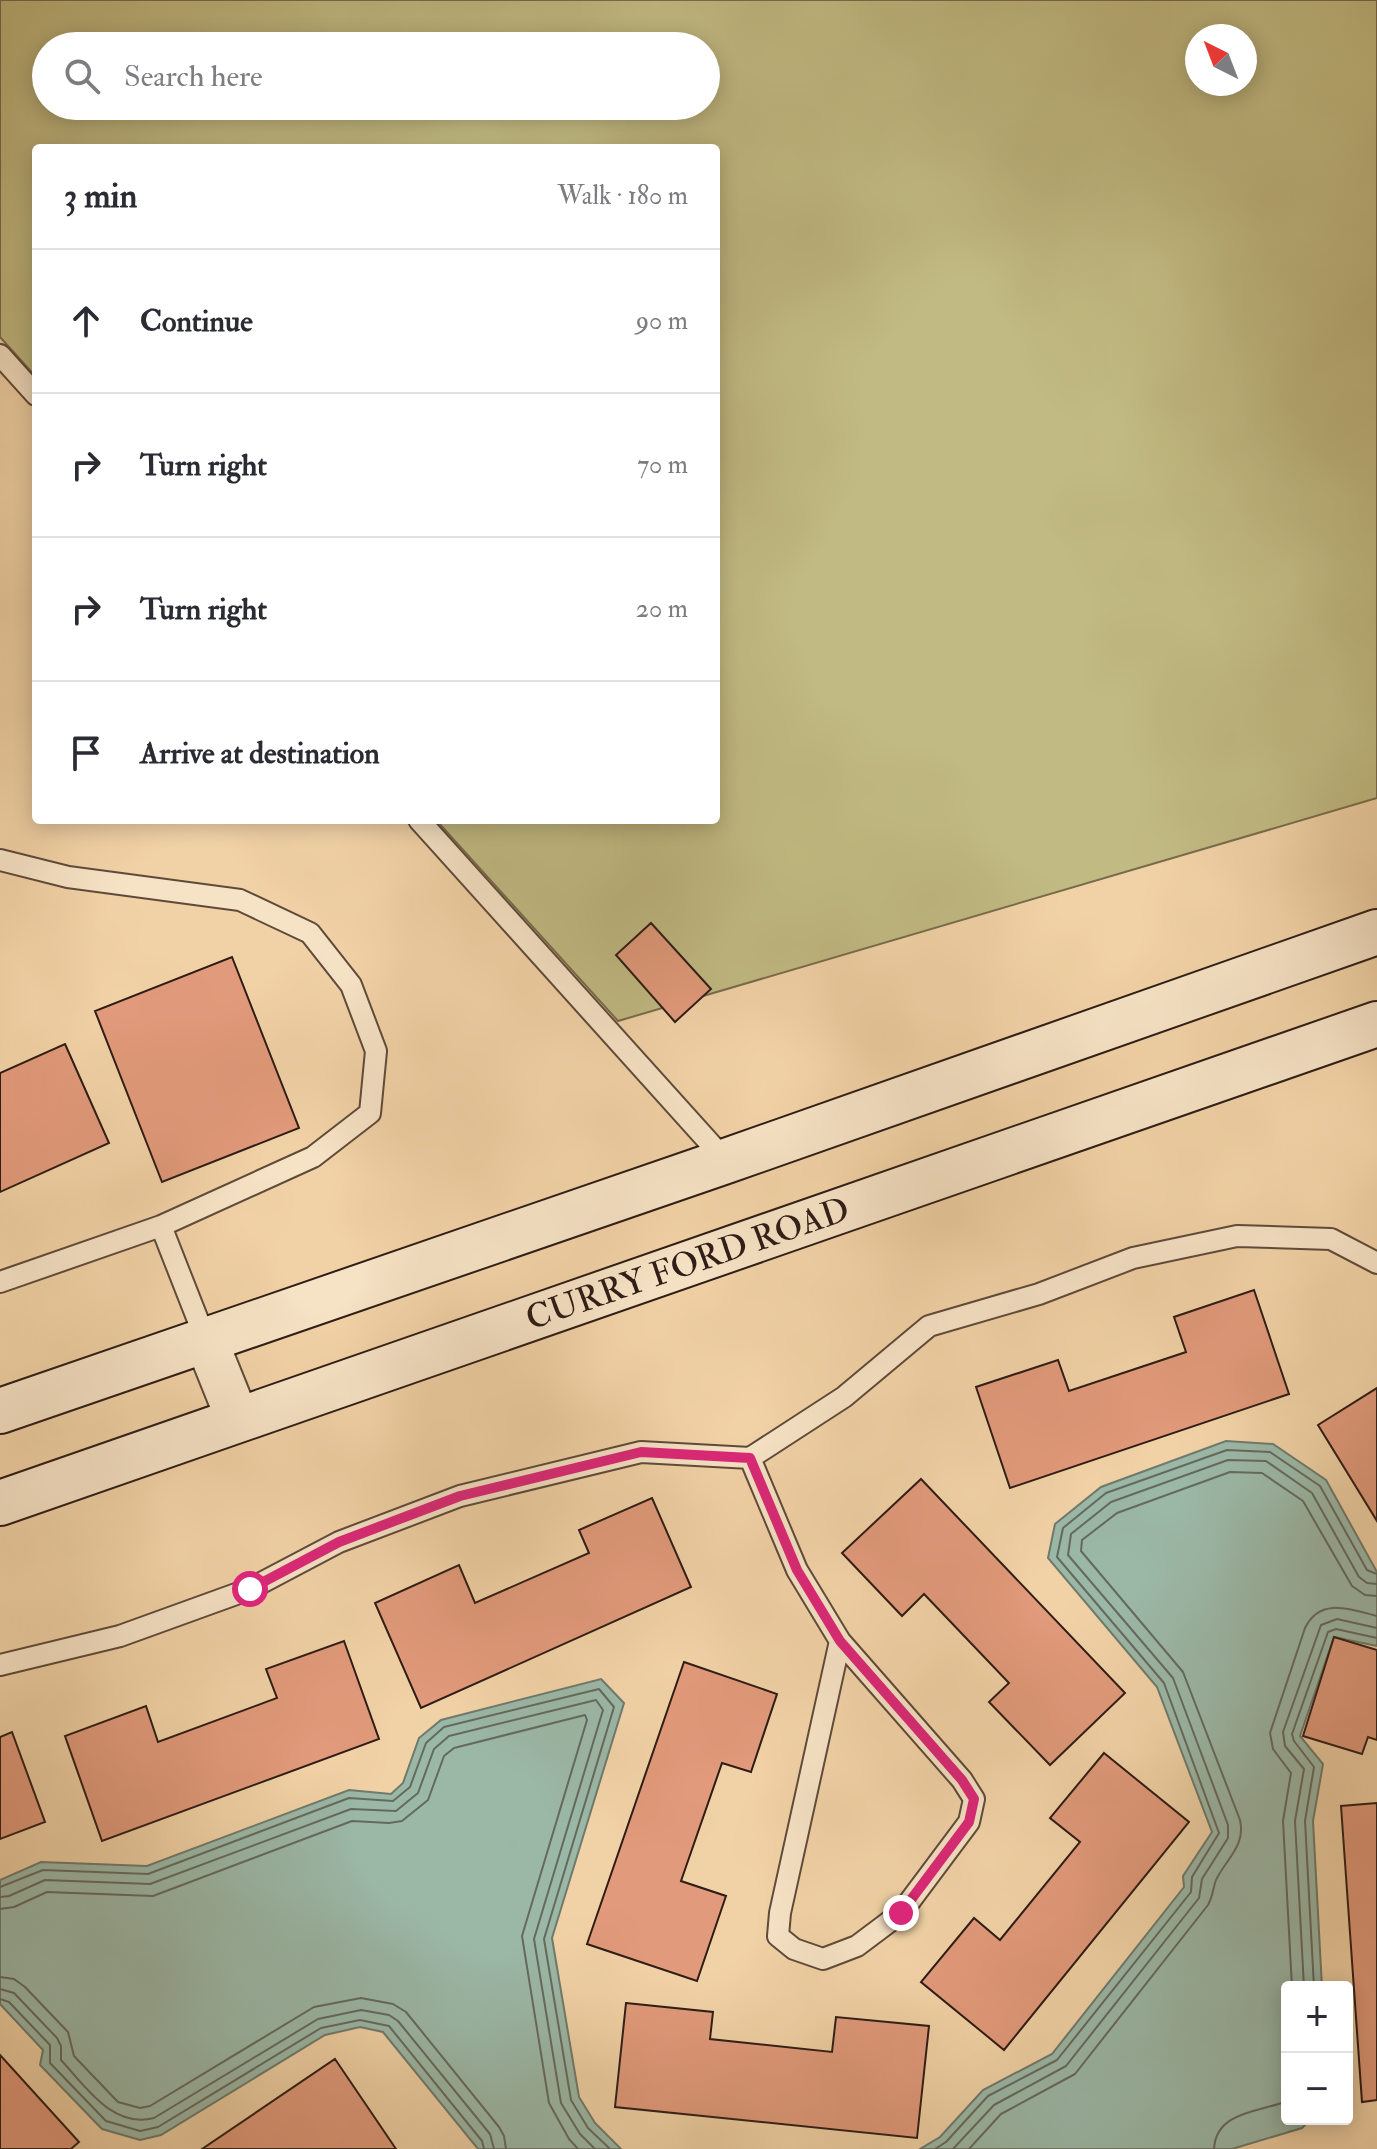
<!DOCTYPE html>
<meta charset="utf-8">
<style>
body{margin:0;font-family:"IM FELL Double Pica",serif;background:#f2f2f3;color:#2b2b33}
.controls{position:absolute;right:24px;bottom:24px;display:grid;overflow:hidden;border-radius:8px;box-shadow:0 4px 20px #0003}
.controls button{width:72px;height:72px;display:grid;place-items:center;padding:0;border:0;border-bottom:2px solid #e1e1e2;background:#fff;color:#2b2b33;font:40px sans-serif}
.compass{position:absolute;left:1185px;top:24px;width:72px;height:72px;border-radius:50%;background:#fff;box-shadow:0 4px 20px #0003;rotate:318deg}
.stop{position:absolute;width:24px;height:24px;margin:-18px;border:6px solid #db2777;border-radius:50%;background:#fff}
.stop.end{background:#db2777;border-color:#fff;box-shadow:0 2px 8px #0008}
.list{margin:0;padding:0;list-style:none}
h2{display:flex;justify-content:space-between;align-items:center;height:104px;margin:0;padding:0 32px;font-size:34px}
h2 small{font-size:26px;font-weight:400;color:#7c7c81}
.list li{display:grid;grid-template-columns:52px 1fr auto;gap:24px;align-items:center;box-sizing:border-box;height:144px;padding:0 32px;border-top:2px solid #e1e1e2}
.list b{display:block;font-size:30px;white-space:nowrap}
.list em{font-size:26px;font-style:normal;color:#7c7c81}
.icon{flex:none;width:44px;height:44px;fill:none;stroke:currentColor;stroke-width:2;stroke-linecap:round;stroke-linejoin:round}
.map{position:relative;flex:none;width:1377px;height:2149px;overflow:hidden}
.search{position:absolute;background:#fff;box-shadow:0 4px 20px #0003;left:32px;top:32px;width:688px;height:88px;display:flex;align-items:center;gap:20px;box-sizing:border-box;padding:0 28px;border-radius:44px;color:#7c7c81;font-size:30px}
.panel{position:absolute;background:#fff;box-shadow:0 4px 20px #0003;left:32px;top:144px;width:688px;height:680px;border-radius:8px}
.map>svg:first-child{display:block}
</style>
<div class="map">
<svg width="1377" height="2149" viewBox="0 0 1377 2149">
<rect width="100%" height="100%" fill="#f1d2a6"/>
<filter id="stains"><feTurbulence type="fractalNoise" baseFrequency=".0025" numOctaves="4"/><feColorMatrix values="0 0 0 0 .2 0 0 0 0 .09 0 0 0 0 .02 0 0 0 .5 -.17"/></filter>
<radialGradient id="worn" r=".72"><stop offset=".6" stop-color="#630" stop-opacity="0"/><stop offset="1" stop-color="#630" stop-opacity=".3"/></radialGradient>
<path fill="#c1ba82" stroke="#786b4c" stroke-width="2" fill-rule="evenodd" d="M0 0H1377V798L618 1021 436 820H716V148H36V377L0 337ZM1197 36H1245V84H1197ZM46 46H706V106H46Z"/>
<path fill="#9bb8a7" stroke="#6f7a6d" stroke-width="2" d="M1226 1441 1273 1444 1326 1480 1377 1572V1646L1334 1637 1300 1736 1323 1764 1313 1821 1322 1987H1287V2119H1311L1302 2128 1232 2149H920L940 2137 983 2090 1052 2054 1184 1887 1183 1876 1212 1832 1157 1687 1048 1558 1055 1524 1101 1487Z
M601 1679 624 1703 552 1938 579 2097 595 2123 621 2149H478L383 2032 360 2027 325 2035 161 2135 140 2140 102 2129 40 2065 43 2050 0 2004V1880L41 1862 147 1866 349 1790 391 1794 403 1783 419 1738 441 1720Z"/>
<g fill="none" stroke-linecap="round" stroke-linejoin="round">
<path stroke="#646a5e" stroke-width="2" d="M0 1887 43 1870 148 1874 349 1798 393 1801 410 1787 426 1743 444 1727 599 1689 614 1707 544 1939 571 2100 588 2128 610 2149
M0 1897 9 1896 45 1880 150 1884 351 1809 396 1811 418 1793 434 1749 449 1736 596 1700 603 1710 534 1939 561 2103 580 2134 595 2149
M0 1909 14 1907 47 1892 153 1896 352 1821 389 1823 402 1821 428 1800 444 1756 454 1748 585 1715 587 1720 522 1936 549 2103 569 2139 578 2149
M0 1977 14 1979 25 1987 68 2032 74 2056 118 2102 140 2108 150 2106 314 2007 361 1998 393 2004 406 2012 499 2127 504 2136 506 2149
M1292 1987 1283 1821 1291 1773 1273 1749 1270 1733 1305 1628C1320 1597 1350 1609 1377 1616
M1304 1987 1295 1821 1304 1769 1285 1746 1283 1732 1321 1625 1337 1619 1377 1628
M1314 1987 1305 1821 1314 1767 1294 1741 1292 1734 1328 1632 1336 1629 1377 1638
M0 1989 14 1993 57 2038 61 2046V2060C86 2087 113 2129 154 2118L318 2019 361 2010 389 2015 398 2021 490 2134 494 2149
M0 1999 9 2002 50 2045V2063L106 2121 140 2131 158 2127 321 2028 360 2020 389 2026 482 2141 484 2149
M935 2149 946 2142 988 2096 1057 2060 1191 1892 1192 1877 1219 1833 1164 1683 1057 1557 1063 1528 1106 1493 1227 1450 1270 1452 1320 1486 1367 1570 1377 1574
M953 2149 994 2105 1066 2066 1199 1898 1202 1879 1228 1838V1825L1173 1678 1068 1555 1071 1534 1111 1502 1228 1460 1266 1461 1312 1493 1359 1577 1367 1583 1377 1584
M969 2149 1001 2114 1075 2074 1208 1905C1213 1896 1213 1888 1216 1880 1226 1859 1246 1846 1240 1820L1183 1672 1081 1551 1082 1540 1117 1513 1230 1472 1262 1473 1303 1501 1352 1586 1365 1595 1377 1596
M1214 2149C1216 2111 1260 2112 1287 2101"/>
</g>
<path fill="#e19a7b" stroke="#2e1c16" stroke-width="2" d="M651 923 711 989 675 1022 616 955Z
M232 957 299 1128 162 1182 95 1011Z
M65 1044 109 1143 0 1192V1073Z
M1254 1290 1289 1394 1010 1488 976 1387 1058 1360 1069 1391 1186 1352 1174 1317Z
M1377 1388V1521L1318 1425Z
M921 1479 1125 1693 1050 1765 989 1702 1009 1683 924 1594 902 1616 842 1553Z
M652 1498 691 1587 421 1708 375 1603 459 1565 475 1603 589 1553 579 1530Z
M1334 1637 1377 1650V1740L1368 1737 1362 1754 1303 1736Z
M344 1641 379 1739 102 1841 65 1736 146 1706 158 1742 277 1698 266 1669Z
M684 1662 777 1694 751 1772 722 1763 681 1881 726 1896 697 1981 587 1944Z
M12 1732 45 1822 0 1839V1737Z
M1104 1753 1189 1822 1004 2050 921 1982 974 1918 1000 1940 1080 1842 1050 1818Z
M1377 1803V2100L1362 2102 1341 1806Z
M626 2003 713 2012 710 2039 832 2052 836 2017 929 2026 917 2138 615 2107Z
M0 2055 79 2142 71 2149H0Z
M335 2059 396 2149H202Z"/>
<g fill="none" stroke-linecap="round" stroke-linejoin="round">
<g stroke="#5f4a3a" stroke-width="24">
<path id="lane" d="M0 355 36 395
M419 820 726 1161
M0 860 68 877 240 900 310 933 351 985 376 1051 370 1113 313 1157 161 1226 0 1282
M161 1226 205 1338
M750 1458 797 1570 840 1641 780 1913 778 1936 794 1949 823 1959 857 1946 901 1913 969 1822 974 1799 962 1780 840 1641
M0 1665 120 1636 250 1589 339 1542 460 1496 641 1452 750 1458 844 1397 929 1326 1039 1294 1133 1258 1237 1236 1331 1239 1377 1263"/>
</g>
<g stroke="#5f4a3a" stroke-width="46">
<path id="street" d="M205 1338 238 1420"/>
</g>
<g stroke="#2e1c16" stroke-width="48">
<g id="secondary">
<path d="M0 1411 726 1161 1377 932"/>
<path id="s1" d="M0 1503 1377 1024"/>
</g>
</g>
<use href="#lane" stroke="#f6e2c5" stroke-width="20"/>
<use href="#street" stroke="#f6e2c5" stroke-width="42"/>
<use href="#secondary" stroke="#f6e2c5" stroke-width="44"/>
</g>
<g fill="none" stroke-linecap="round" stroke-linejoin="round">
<path stroke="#db2777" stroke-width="10" d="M250 1589 339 1542 460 1496 641 1452 750 1458 797 1570 840 1641 962 1780 974 1799 969 1822 901 1913"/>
</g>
<g text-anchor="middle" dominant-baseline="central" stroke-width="7" stroke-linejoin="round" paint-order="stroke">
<g font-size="34" fill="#2e1c16" stroke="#f6e2c5">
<text stroke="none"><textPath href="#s1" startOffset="728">CURRY FORD ROAD</textPath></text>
</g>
</g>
<rect width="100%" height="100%" filter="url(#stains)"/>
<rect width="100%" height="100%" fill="url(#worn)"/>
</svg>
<div class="controls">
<button>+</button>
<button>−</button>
</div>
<svg class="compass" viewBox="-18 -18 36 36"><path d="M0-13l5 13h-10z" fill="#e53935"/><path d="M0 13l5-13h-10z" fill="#7c7c81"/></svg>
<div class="stop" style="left:250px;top:1589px"></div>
<div class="stop end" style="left:901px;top:1913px"></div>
<div class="search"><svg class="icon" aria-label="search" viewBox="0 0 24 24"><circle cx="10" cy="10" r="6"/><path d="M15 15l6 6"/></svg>Search here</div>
<section class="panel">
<h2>3 min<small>Walk · 180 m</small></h2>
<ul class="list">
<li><svg class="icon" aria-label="ahead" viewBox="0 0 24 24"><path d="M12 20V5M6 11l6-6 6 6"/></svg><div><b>Continue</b></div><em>90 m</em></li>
<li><svg class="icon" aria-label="right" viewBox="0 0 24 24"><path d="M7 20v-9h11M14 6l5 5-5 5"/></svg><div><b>Turn right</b></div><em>70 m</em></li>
<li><svg class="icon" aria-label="right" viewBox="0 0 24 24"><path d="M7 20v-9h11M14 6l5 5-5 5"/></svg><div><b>Turn right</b></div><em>20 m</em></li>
<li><svg class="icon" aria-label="arrive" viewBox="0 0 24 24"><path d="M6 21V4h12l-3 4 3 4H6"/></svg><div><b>Arrive at destination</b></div></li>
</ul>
</section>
</div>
